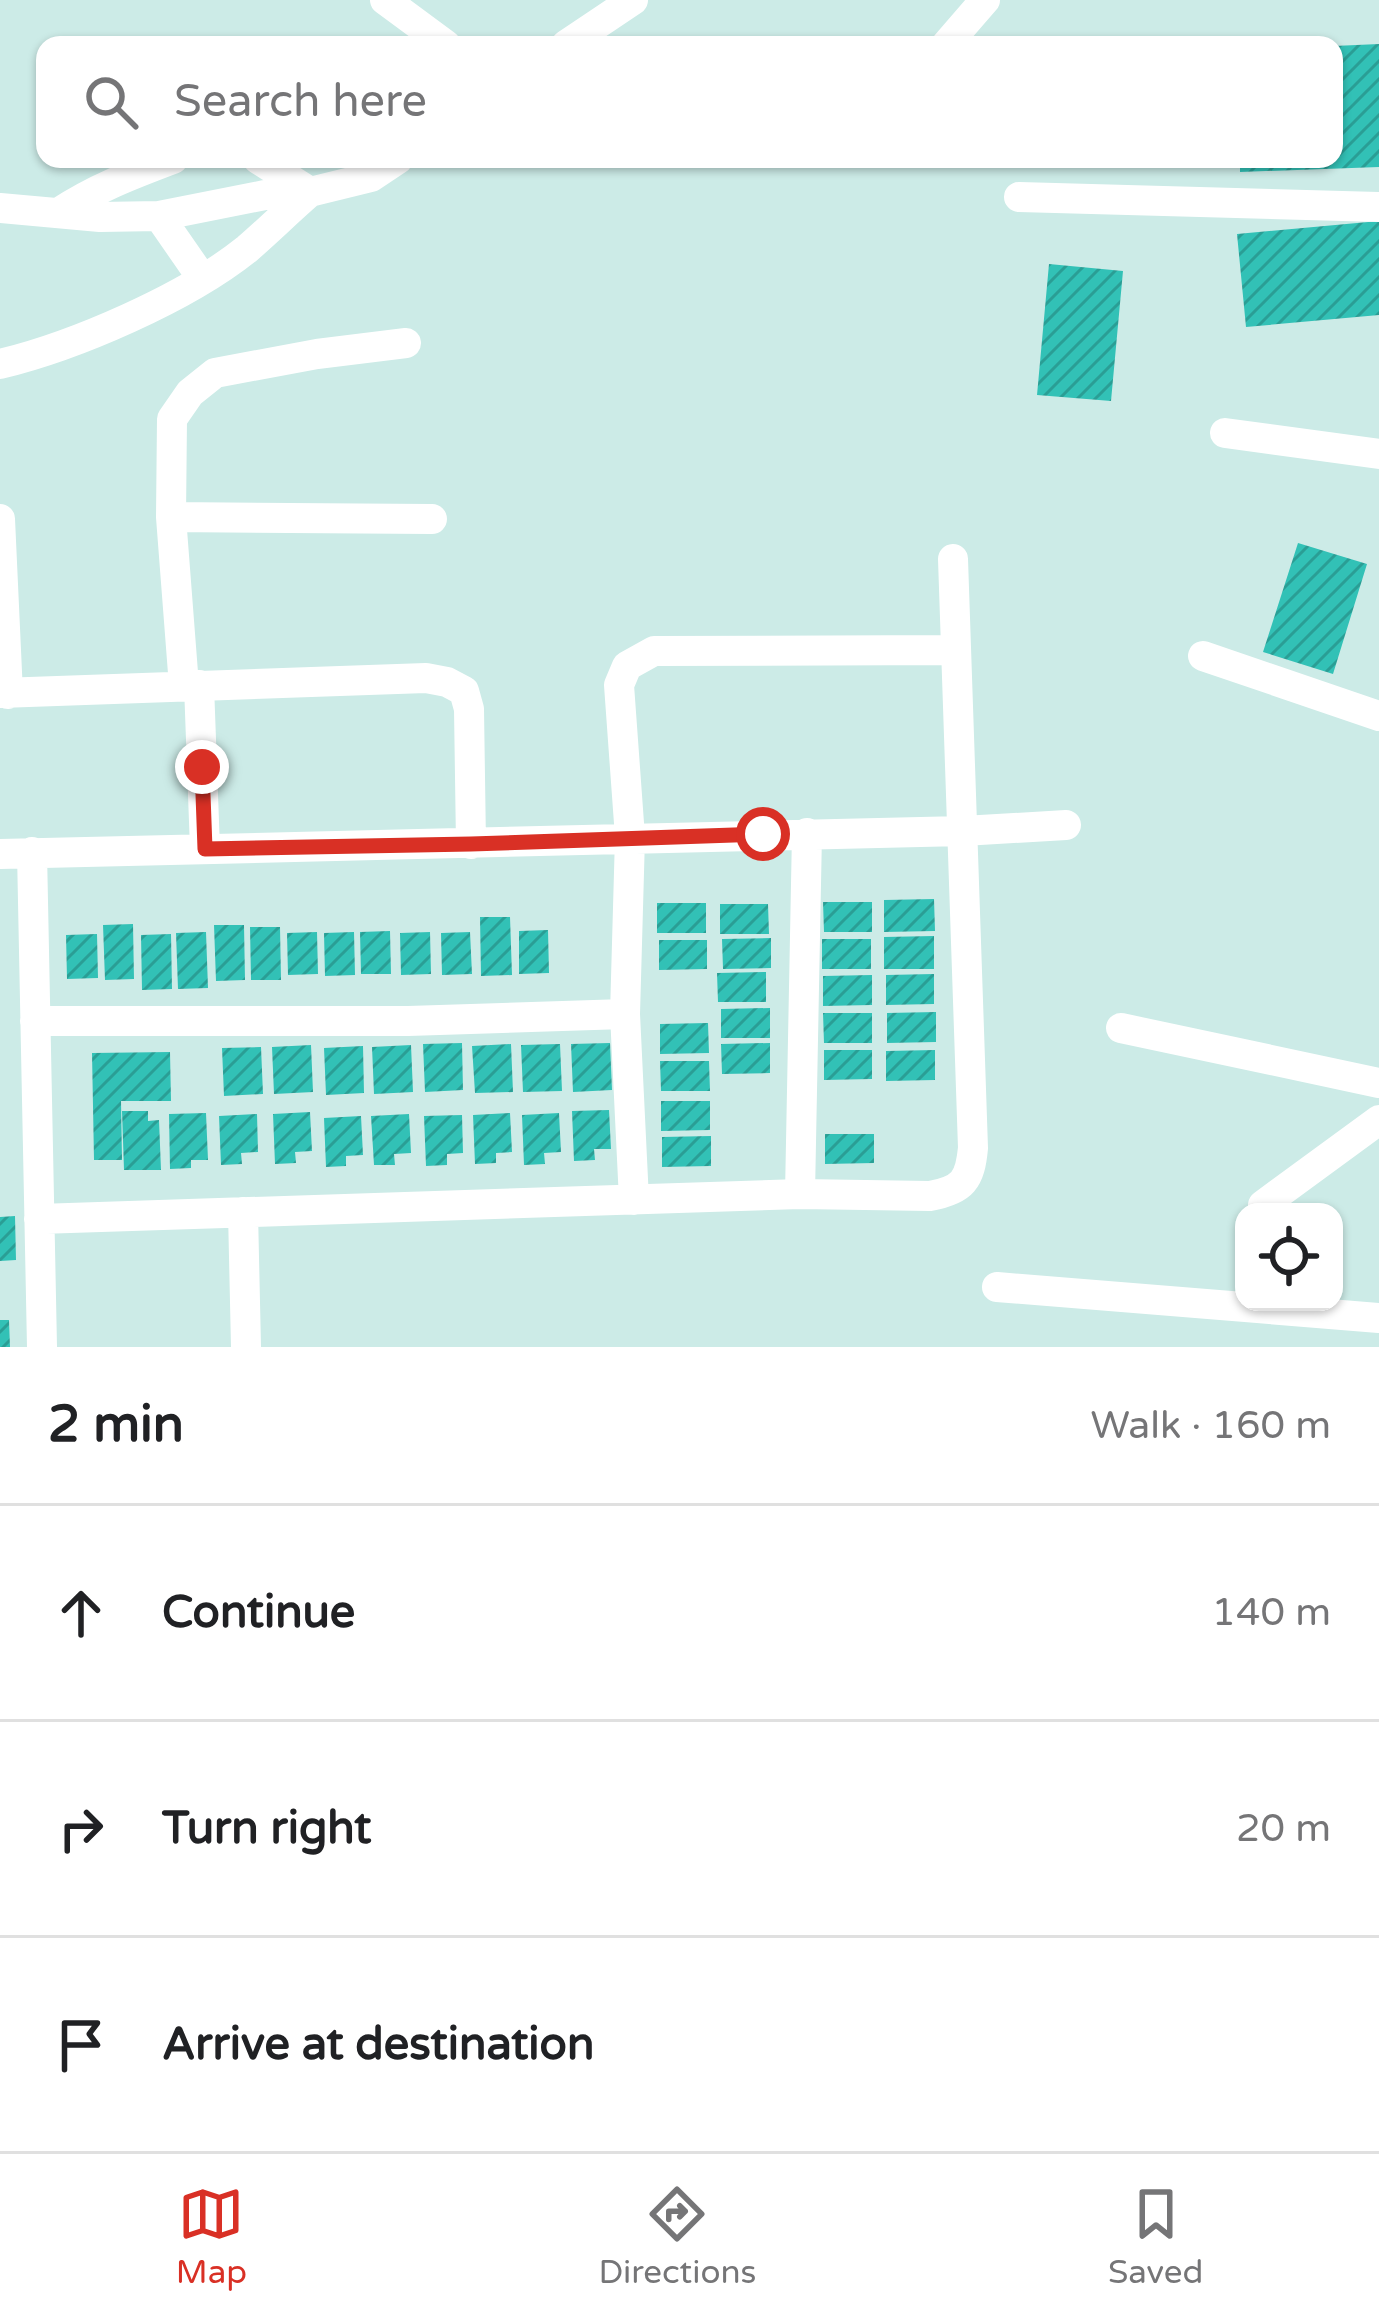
<!DOCTYPE html>
<meta charset="utf-8">
<style>
body{margin:0;font-family:"Varela Round",sans-serif;background:#f6f6f6;color:#202124}
.controls{position:absolute;right:36px;bottom:36px;display:grid;overflow:hidden;border-radius:24px;box-shadow:0 3px 9px #0004}
.controls button{width:108px;height:108px;display:grid;place-items:center;padding:0;border:0;border-bottom:3px solid #e0e0e0;background:#fff;color:#202124;font:60px sans-serif}
.stop{position:absolute;width:36px;height:36px;margin:-27px;border:9px solid #d93025;border-radius:50%;background:#fff}
.stop.end{background:#d93025;border-color:#fff;box-shadow:0 3px 12px #0008}
.list{margin:0;padding:0;list-style:none}
h2{display:flex;justify-content:space-between;align-items:center;height:156px;margin:0;padding:0 48px;font-size:51px}
h2 small{font-size:39px;font-weight:400;color:#757577}
.list li{display:grid;grid-template-columns:78px 1fr auto;gap:36px;align-items:center;box-sizing:border-box;height:216px;padding:0 48px;border-top:3px solid #e0e0e0}
.list b{display:block;font-size:45px;white-space:nowrap}
.list em{font-size:39px;font-style:normal;color:#757577}
.icon{flex:none;width:66px;height:66px;fill:none;stroke:currentColor;stroke-width:2;stroke-linecap:round;stroke-linejoin:round}
.map{position:relative;flex:none;width:1379px;height:1347px;overflow:hidden}
.search{position:absolute;background:#fff;box-shadow:0 3px 9px #0004;left:36px;right:36px;top:36px;height:132px;display:flex;align-items:center;gap:30px;box-sizing:border-box;padding:0 42px;border-radius:24px;color:#757577;font-size:45px}
.sheet{height:804px;background:#fff}
nav{display:flex;justify-content:space-around;align-items:center;box-sizing:border-box;height:168px;border-top:3px solid #e0e0e0;background:#fff;font-size:33px;color:#757577}
nav a{display:grid;justify-items:center;gap:6px}
nav .on{color:#d93025}
.map>svg:first-child{display:block}
</style>
<div class="map">
<svg width="1379" height="1347" viewBox="0 0 1379 1347">
<defs>
<pattern id="building-hatch" width="6" height="6" patternUnits="userSpaceOnUse" patternTransform="scale(3)"><rect width="6" height="6" fill="#32c1b6"/><path d="M-1 1l2-2M0 6l6-6M5 7l2-2" fill="none" stroke="#2a9e95"/></pattern>
</defs>
<rect width="100%" height="100%" fill="#ccebe7"/>
<path fill="url(#building-hatch)" d="M1379 44V167L1240 172V159H1334V46Z
M1379 221V315L1246 327 1237 234Z
M1049 264 1123 271 1111 401 1037 395Z
M1298 543 1367 564 1333 674 1263 652Z
M934 899 935 931 884 932V900Z
M823 902H872V932H824Z
M657 903H706V933H657Z
M720 904H768L769 934H720Z
M480 917H510L512 975 481 976Z
M133 924 134 979 105 980 103 925Z
M214 925H244L245 980 216 981Z
M250 927H280L281 980H251Z
M548 930 549 973 519 974V931Z
M390 931 391 974H361L360 932Z
M206 932 208 988 178 989 176 933Z
M317 932 318 974 288 975 287 933Z
M354 932 355 975 325 976 324 933Z
M430 932 431 974 401 975 400 933Z
M470 932 472 974 442 975 441 933Z
M97 934 98 978 67 979 66 935Z
M171 934 172 989 142 990 141 935Z
M934 936V969H884V937Z
M771 938V968L723 969 722 939Z
M822 939H871V969H822Z
M659 940H707V969L659 970Z
M766 972V1002H718L717 973Z
M934 974V1004L886 1005V975Z
M872 975V1005L823 1006V976Z
M770 1008V1038H721V1009Z
M936 1012V1042L887 1043V1013Z
M823 1013H872V1043H824Z
M708 1023 709 1053 660 1054V1024Z
M462 1043 463 1090 425 1092 423 1044Z
M610 1043 612 1090 573 1092 571 1044Z
M770 1043V1073L722 1074 721 1044Z
M511 1044 513 1092 475 1093 472 1046Z
M560 1044 562 1091 523 1092 521 1045Z
M311 1045 313 1092 274 1094 272 1047Z
M411 1045 413 1092 374 1094 372 1047Z
M363 1046 364 1093 326 1095 324 1048Z
M261 1047 263 1094 224 1096 222 1048Z
M824 1050H872V1079L824 1080Z
M935 1050V1080L886 1081V1051Z
M170 1052 171 1101H121L122 1160H94L92 1053Z
M660 1061H709L710 1091H661Z
M661 1101H710V1130L661 1131Z
M609 1110 611 1149H594L595 1160 574 1161 572 1111Z
M122 1111H148V1121L159 1120 161 1170H124Z
M310 1112 312 1151 295 1152 296 1163 275 1164 273 1114Z
M206 1113 208 1160H191V1168L170 1169 169 1114Z
M510 1113 512 1152 496 1153V1163L475 1164 473 1115Z
M559 1113 561 1152 544 1153 545 1164 524 1165 522 1115Z
M257 1114 258 1152 241 1153 242 1164 221 1165 219 1116Z
M409 1114 411 1153 394 1154 395 1165H374L371 1116Z
M462 1115 463 1153 447 1154V1165L426 1166 424 1116Z
M361 1116 363 1155 346 1156V1166L326 1167 324 1118Z
M825 1134H874V1163L825 1164Z
M711 1136V1166L662 1167V1137Z
M15 1216 16 1260 0 1261V1217Z
M0 1320H9L10 1347H0Z"/>
<g fill="none" stroke-linecap="round" stroke-linejoin="round">
<path stroke="#fff" stroke-width="30" d="M385 0 446 45
M566 45 633 0
M946 45 985 0
M258 159 310 192
M1019 197 1379 207
M0 208 100 217 159 216 265 195 310 192 371 177 398 159
M58 213C94 189 133 174 173 159
M159 216 202 278
M0 364C75 346 186 298 247 249 268 231 288 211 310 192
M1225 433 1379 454
M171 517 432 519
M0 519 8 694
M1203 656 1379 716
M199 685 205 849
M184 686 171 517 172 419 190 393 215 373 317 354 406 343
M0 693 426 678 447 682 464 691 469 709 471 844
M32 852 42 1347
M0 854 963 831 1066 825
M35 1021H408L625 1014
M1121 1028 1379 1083
M800 1194 807 833
M634 1200 625 1014 630 837 619 685 627 666 654 651 956 650
M1263 1205 1379 1120
M243 1212 246 1347
M39 1219 800 1194 930 1196C963 1190 970 1180 973 1148L953 559
M997 1287 1379 1318"/>
</g>
<g fill="none" stroke-linecap="round" stroke-linejoin="round">
<path stroke="#d93025" stroke-width="15" d="M202 767 205 849 471 844 763 834"/>
</g>
</svg>
<div class="controls">
<button><svg class="icon" aria-label="locate" viewBox="0 0 24 24"><circle cx="12" cy="12" r="6"/><path d="M12 2v4M12 18v4M2 12h4M18 12h4"/></svg></button>
</div>
<div class="stop" style="left:763px;top:834px"></div>
<div class="stop end" style="left:202px;top:767px"></div>
<div class="search"><svg class="icon" aria-label="search" viewBox="0 0 24 24"><circle cx="10" cy="10" r="6"/><path d="M15 15l6 6"/></svg>Search here</div>
</div>
<section class="sheet">
<h2>2 min<small>Walk · 160 m</small></h2>
<ul class="list">
<li><svg class="icon" aria-label="ahead" viewBox="0 0 24 24"><path d="M12 20V5M6 11l6-6 6 6"/></svg><div><b>Continue</b></div><em>140 m</em></li>
<li><svg class="icon" aria-label="right" viewBox="0 0 24 24"><path d="M7 20v-9h11M14 6l5 5-5 5"/></svg><div><b>Turn right</b></div><em>20 m</em></li>
<li><svg class="icon" aria-label="arrive" viewBox="0 0 24 24"><path d="M6 21V4h12l-3 4 3 4H6"/></svg><div><b>Arrive at destination</b></div></li>
</ul>
</section>
<nav>
<a class="on"><svg class="icon" aria-label="map" viewBox="0 0 24 24"><path d="M3 6l6-2 6 2 6-2v14l-6 2-6-2-6 2zM9 4v14M15 6v14"/></svg>Map</a>
<a><svg class="icon" aria-label="directions" viewBox="0 0 24 24"><path d="M12 3l9 9-9 9-9-9zM9 14v-3h6M13 9l2 2-2 2"/></svg>Directions</a>
<a><svg class="icon" aria-label="saved" viewBox="0 0 24 24"><path d="M7 4h10v16l-5-4-5 4z"/></svg>Saved</a>
</nav>
